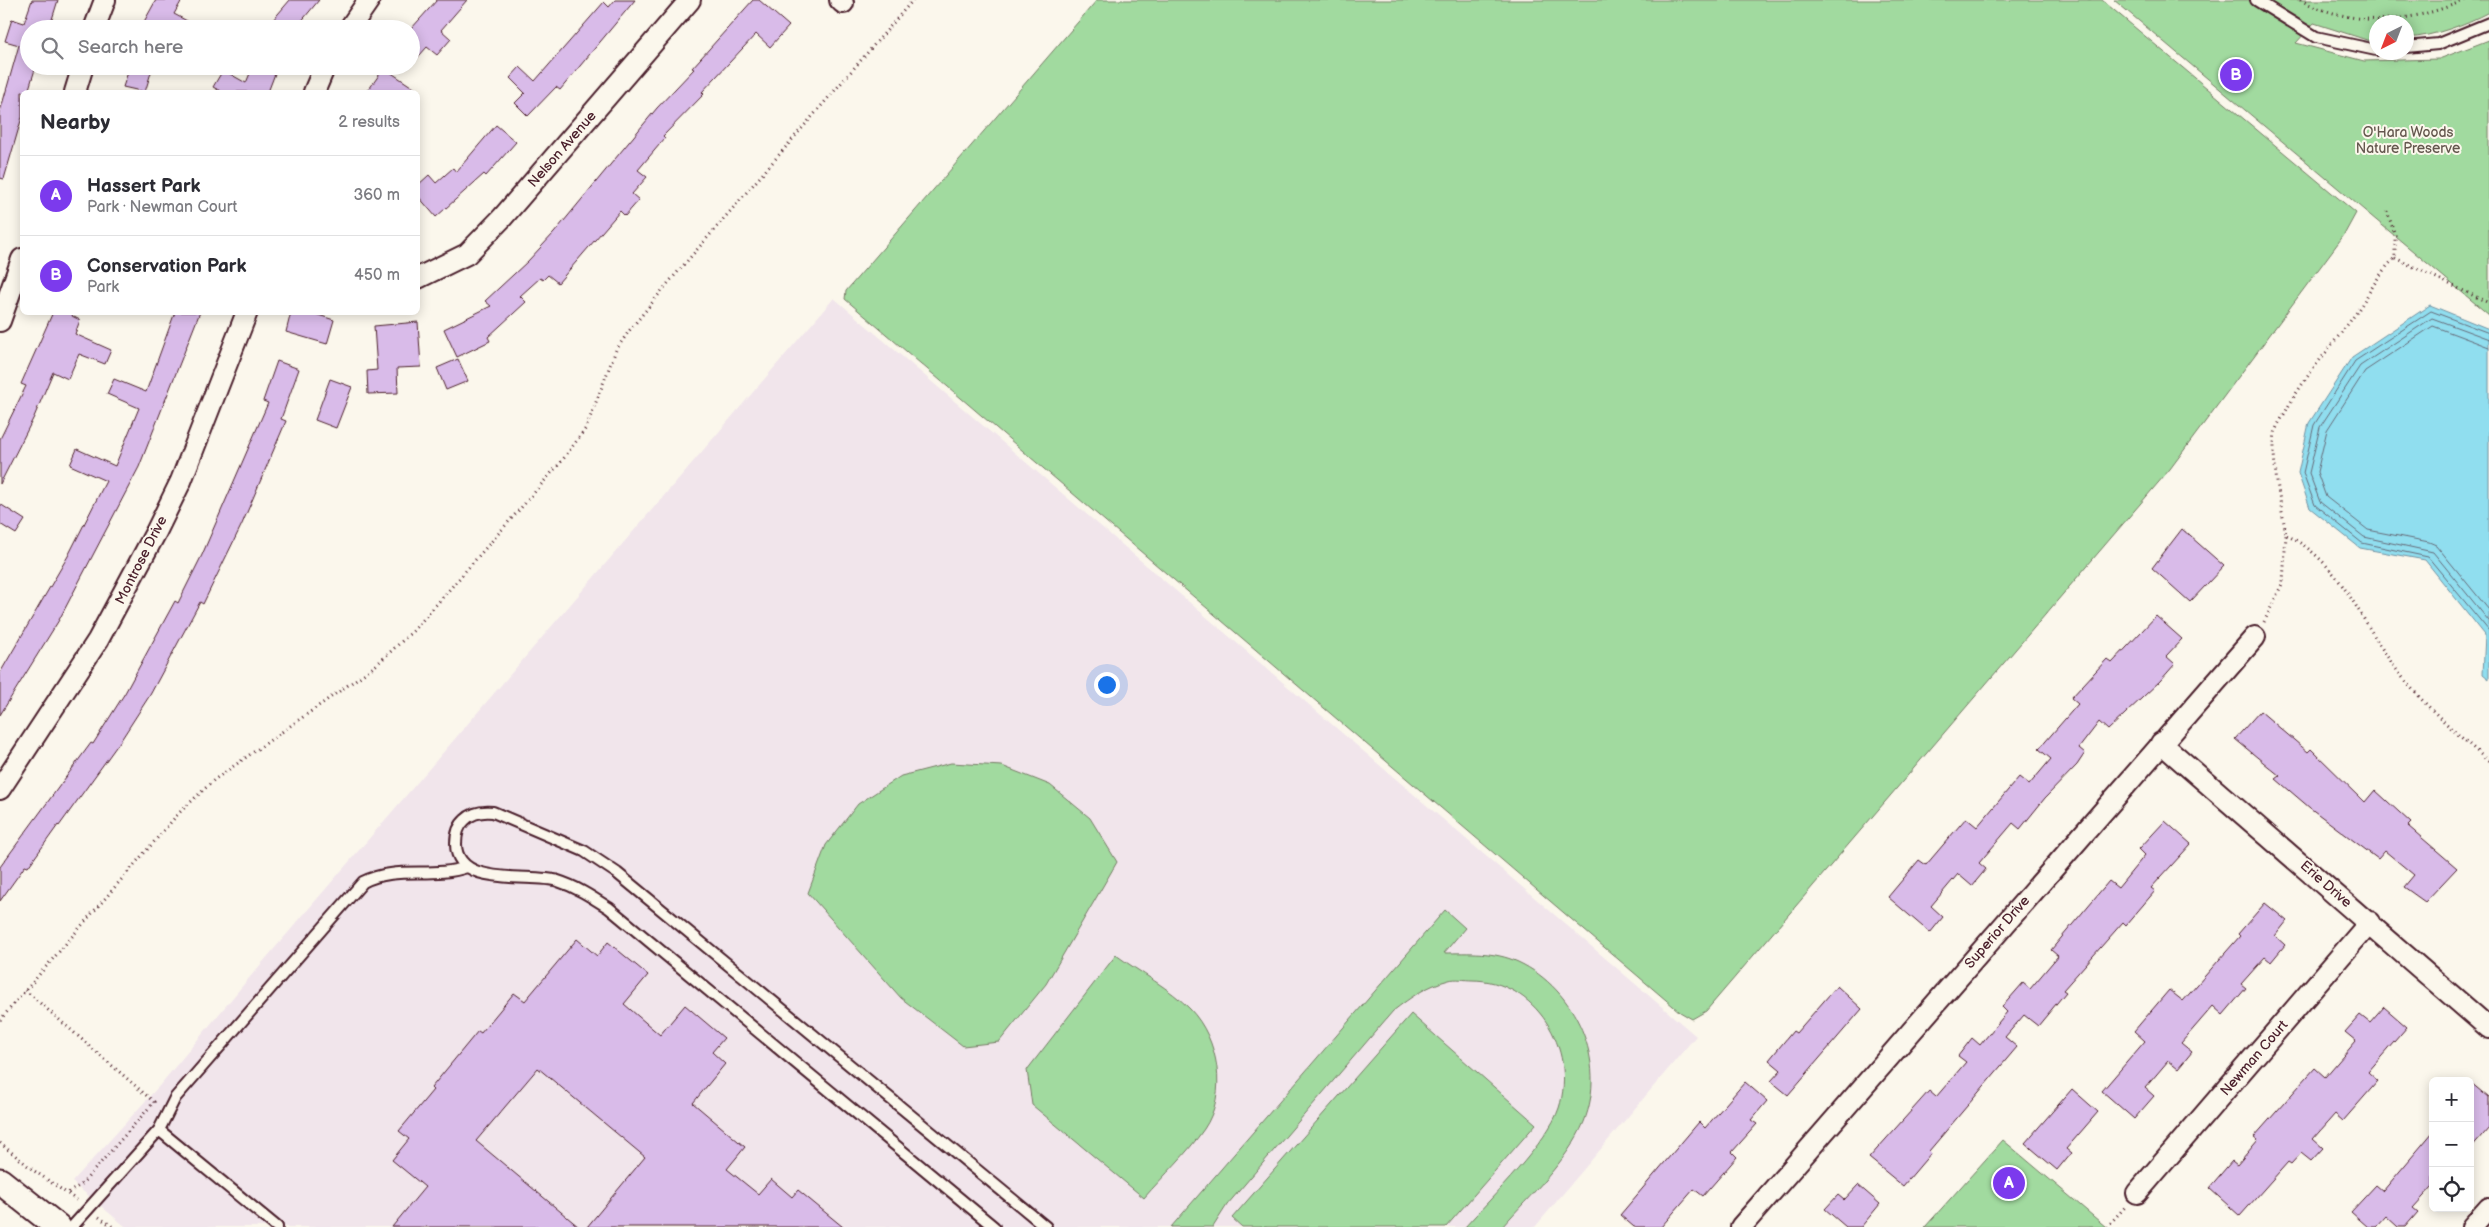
<!DOCTYPE html>
<meta charset="utf-8">
<style>
body{margin:0;font-family:"Balsamiq Sans",sans-serif;background:#f2f2f3;color:#2b2b33}
.controls{position:absolute;right:15px;bottom:15px;display:grid;overflow:hidden;border-radius:8px;box-shadow:0 2px 12px #0003}
.controls button{width:45px;height:45px;display:grid;place-items:center;padding:0;border:0;border-bottom:1px solid #e1e1e2;background:#fff;color:#2b2b33;font:25px sans-serif}
.compass{position:absolute;left:2369px;top:15px;width:45px;height:45px;border-radius:50%;background:#fff;box-shadow:0 2px 12px #0003;rotate:222deg}
.you{position:absolute;left:1106px;top:684px;width:18px;height:18px;margin:-12px;border:4px solid #fff;border-radius:50%;background:#1a73e8;box-shadow:0 0 0 8px #1a73e833}
.badge{display:grid;place-items:center;width:32px;height:32px;border-radius:50%;background:#7c3aed;color:#fff;font-size:16px;font-weight:700}
.pin{position:absolute;translate:-50% -50%;border:2px solid #fff;box-shadow:0 1px 5px #0006}
.list{margin:0;padding:0;list-style:none}
h2{display:flex;justify-content:space-between;align-items:center;height:65px;margin:0;padding:0 20px;font-size:21px}
h2 small{font-size:16px;font-weight:400;color:#7c7c81}
.list li{display:grid;grid-template-columns:32px 1fr auto;gap:15px;align-items:center;box-sizing:border-box;height:80px;padding:0 20px;border-top:1px solid #e1e1e2}
.list b{display:block;font-size:19px;white-space:nowrap}
.list p{margin:0;font-size:16px;white-space:nowrap;color:#7c7c81}
.list em{font-size:16px;font-style:normal;color:#7c7c81}
.icon{flex:none;width:28px;height:28px;fill:none;stroke:currentColor;stroke-width:2;stroke-linecap:round;stroke-linejoin:round}
.map{position:relative;flex:none;width:2489px;height:1227px;overflow:hidden}
.search{position:absolute;background:#fff;box-shadow:0 2px 12px #0003;left:20px;top:20px;width:400px;height:55px;display:flex;align-items:center;gap:12px;box-sizing:border-box;padding:0 18px;border-radius:28px;color:#7c7c81;font-size:19px}
.panel{position:absolute;background:#fff;box-shadow:0 2px 12px #0003;left:20px;top:90px;width:400px;height:225px;border-radius:8px}
.map>svg:first-child{display:block}
</style>
<div class="map">
<svg width="2489" height="1227" viewBox="0 0 2489 1227">
<rect width="100%" height="100%" fill="#fbf7ec"/>
<filter id="ink" filterUnits="userSpaceOnUse"><feTurbulence type="fractalNoise" baseFrequency=".02" numOctaves="2"/><feDisplacementMap in="SourceGraphic" scale="10" xChannelSelector="R" yChannelSelector="G"/><feConvolveMatrix kernelMatrix="1 2 1 2 8 2 1 2 1" color-interpolation-filters="sRGB"/></filter>
<g filter="url(#ink)">
<path fill="#f1e5eb" d="M834 298 1696 1036 1535 1227H126L72 1182 160 1085 244 984Z"/>
<path fill="#a1da9f" stroke="#767c65" d="M1097 0H2102L2356 213 2344 235 2170 469 1706 1011 1692 1019 1680 1012 845 299 846 291Z
M2114 0H2489V12C2464 25 2435 36 2407 38L2406 22H2376V40L2370 41 2314 23 2296 43 2364 61 2439 59 2489 40V315Z
M951 763 1002 766 1050 785 1090 818 1117 862 1046 984 999 1042 963 1046 901 998 808 893 826 845 858 804 901 776Z
M1445 910 1465 928 1444 953C1469 953 1494 951 1518 962 1576 989 1608 1062 1584 1122 1567 1162 1530 1195 1502 1227H1465C1491 1198 1548 1142 1559 1108 1578 1049 1535 980 1472 980 1465 980 1456 978 1449 980 1426 986 1411 997 1393 1011L1227 1205 1213 1227H1171Z
M1116 955C1139 972 1171 989 1190 1009 1219 1039 1228 1094 1204 1129 1187 1154 1164 1175 1144 1198L1032 1105 1027 1070Z
M1411 1014 1536 1124 1446 1227H1242L1232 1218Z
M2003 1140 2106 1227H1925Z"/>
<path fill="#90deef" stroke="#7492a1" d="M2430 305 2489 329V679L2483 674 2485 635 2425 560 2360 548 2310 508 2298 473 2309 423 2352 357Z"/>
<g fill="none" stroke-linecap="round" stroke-linejoin="round">
<path stroke="#666b79" stroke-width="1" d="M2489 333 2431 311 2355 361 2314 425 2303 473 2315 505 2362 543 2428 557 2489 631
M2489 339 2432 318 2360 366 2320 427 2309 473 2320 502 2364 537 2433 552 2489 621
M2489 347 2433 326 2365 371 2327 430 2317 472 2326 497 2368 530 2429 542 2436 545 2489 610"/>
</g>
<path fill="#d9bbe9" stroke="#4a1f2b" d="M32 0H58L49 29H29V66H36L28 92H22V117L4 179 0 178V112L19 45 5 41 12 19 24 23Z
M156 0H182L174 14 202 29H140Z
M290 0H319L295 29H273L276 24 272 21Z
M437 0H467L441 30 451 39 437 55 427 47 411 65V29Z
M615 0H635L560 90 556 87 528 116 515 103 525 93 510 78 520 67 535 81 604 2 609 7Z
M753 0H759L789 26 770 47 756 34 702 92 704 94 663 136 665 138 638 170 647 177 632 194 639 200 625 216 620 211 558 283 548 275 543 280 540 278 520 296 526 302 488 337 490 341 457 357 444 329 491 306 485 301 528 261 554 233 657 108 694 69 692 68Z
M130 66H153L145 92 123 87Z
M253 66H261L276 71 268 92H222L213 87 223 70 246 83Z
M384 68 420 92H367Z
M496 125 516 142 486 176 484 174 436 217 418 196V185L429 175 436 183 453 168 456 172Z
M53 312H74L72 316 80 320 75 334 111 350 105 364 79 354 68 379 53 372 34 417 0 484V439L26 386 21 384Z
M175 312H200L139 467 59 620 0 715V673L68 556 106 481 70 465 77 449 115 466 139 408 107 394 114 379 146 392Z
M291 312H309L334 320 327 344 286 332Z
M418 322 421 367 397 368 398 393 368 394 367 371 377 370 374 326Z
M458 359 468 381 446 390 437 368Z
M277 361 299 369 281 419 286 421 242 524 203 604 200 602 150 695 121 740 59 826 58 825 28 867 25 866 0 901V867L91 743 93 744 125 693 175 601 178 603 202 555 268 403 263 401Z
M330 379 352 387 336 428 315 420Z
M0 504 25 520 16 534 0 524Z
M2182 529 2224 566 2190 602 2152 568Z
M2156 616 2182 639 2166 656 2175 664 2160 681 2108 730 2099 722 2079 748 2085 753 2077 765 2045 798 2020 829 2013 823 1979 863 1986 869 1972 886 1958 874 1931 906 1943 917 1930 933 1888 897 1919 860 1926 865 1966 818 1977 827 2019 777 2029 785 2051 759 2039 749 2078 704 2071 698 2107 659 2112 663Z
M2260 711 2308 752 2311 749 2365 802 2375 790 2411 823 2408 826 2457 868 2425 902 2404 887 2414 875 2385 851 2378 859 2310 808 2276 779 2280 776 2235 739Z
M2165 821 2191 844 2151 888 2155 891 2126 925 2123 922 2063 990 2066 992 2038 1026 2024 1015 2005 1037 2017 1047 1929 1151 1931 1153 1903 1186 1869 1158 1929 1091 1936 1097 1966 1062 1958 1056 1972 1038 1980 1045 2007 1012 2002 1007 2023 983 2030 989 2058 956 2051 950 2109 881 2118 888 2145 855 2139 849Z
M2265 903 2287 921 2275 936 2285 945 2271 962 2265 957 2241 984 2246 988 2223 1015 2213 1006 2181 1043 2192 1052 2178 1069 2168 1061 2145 1088 2154 1096 2134 1119 2102 1091 2145 1041 2134 1031 2169 990 2183 1001 2240 936 2238 934Z
M577 939 597 956 608 942 648 975 624 1004 660 1035 685 1005 724 1038 712 1052 725 1064 693 1103 745 1147 727 1169 758 1194 771 1179 792 1197 798 1190 843 1227H587L645 1157 538 1068 476 1141 579 1227H392L425 1187 392 1160 409 1139 399 1131 433 1090 431 1088 478 1031 481 1033 514 993 525 1001Z
M1837 986 1862 1009 1788 1095 1771 1081 1781 1070 1769 1060 1793 1031 1796 1033Z
M2384 1007 2407 1027 2368 1072 2378 1081 2343 1121 2335 1114 2313 1139 2323 1148 2311 1161 2301 1153 2291 1164 2288 1162 2240 1216 2209 1188 2232 1161 2237 1165 2258 1140 2254 1137 2315 1068 2325 1077 2356 1041 2345 1032 2360 1015 2370 1023Z
M1745 1082 1767 1101 1751 1120 1757 1124 1732 1152 1737 1157 1703 1196 1694 1189 1661 1227H1634L1620 1215 1699 1122 1705 1128Z
M2470 1082 2489 1098V1128L2470 1150Z
M2072 1089 2098 1112 2066 1149 2071 1153 2057 1170 2025 1143Z
M2433 1132V1186L2413 1208 2418 1212 2405 1227H2398L2386 1216 2376 1227H2368L2351 1212 2376 1185 2383 1191Z
M1858 1185 1880 1204 1861 1227H1846L1825 1209 1838 1195 1844 1200Z"/>
<g fill="none" stroke-linecap="round" stroke-linejoin="round">
<g stroke="#4a1f2b" stroke-width="14">
<path id="service" d="M2256 0 2316 37 2376 50
M2406 47 2438 44 2489 23
M159 1130 277 1227
M72 1227 159 1130 175 1098 363 882C396 865 433 879 467 867
M994 1227 609 908C592 897 577 887 558 881 531 873 456 888 456 844 456 836 458 826 465 820 473 812 483 811 493 812L584 851 617 873 1046 1227"/>
</g>
<g stroke="#4a1f2b" stroke-width="24">
<path id="minor" d="M840 0 843 3
M94 29 105 0
M349 29 369 0
M75 92 83 66
M314 92 325 66
M418 278 467 254 502 218 690 0
M0 321 22 259
M2161 743 2489 1028
M0 789 98 640 156 532 181 481 247 312
M2137 1193 2370 922
M1741 1227 2255 637
M2472 1227 2489 1208"/>
</g>
<g stroke="#4a1f2b" stroke-width="29">
<path id="tertiary" d="M0 1181 58 1227"/>
</g>
<path stroke="#4a1f2b" stroke-width="3" stroke-dasharray="1 4" stroke-linecap="butt" d="M2300 0C2357 28 2408 24 2465 0
M2387 211 2395 235V258C2378 273 2369 295 2356 313 2333 345 2306 374 2287 409 2284 415 2279 422 2276 429 2269 454 2282 508 2286 535 2343 562 2363 628 2400 674 2425 707 2458 734 2489 762
M2395 258 2489 303
M2264 622 2283 582 2286 535
M25 990 154 1102 82 1184 68 1193
M0 1020 178 814 214 780 375 666 414 630 561 462 586 428 616 350 629 331 669 282 913 0
M0 1143 33 1170 78 1201
M99 1217 113 1227
M2107 1227 2125 1207"/>
<use href="#service" stroke="#fbf7ec" stroke-width="10"/>
<use href="#minor" stroke="#fbf7ec" stroke-width="20"/>
<use href="#tertiary" stroke="#fbf7ec" stroke-width="25"/>
</g>
</g>
<g text-anchor="middle" dominant-baseline="central" stroke-width="4" stroke-linejoin="round" paint-order="stroke">
<g font-size="14" fill="#64574e" stroke="#fbf7ec">
<text x="2408" y="132">O'Hara Woods<tspan x="2408" dy="16">Nature Preserve</tspan></text>
</g>
<g font-size="14" fill="#4a1f2b" stroke="#fbf7ec">
<text transform="translate(562 149) rotate(-49)">Nelson Avenue</text>
<text transform="translate(141 560) rotate(-63)">Montrose Drive</text>
<text transform="translate(2326 884) rotate(41)">Erie Drive</text>
<text transform="translate(1997 932) rotate(-49)">Superior Drive</text>
<text transform="translate(2254 1058) rotate(-49)">Newman Court</text>
</g>
</g>
</svg>
<div class="controls">
<button>+</button>
<button>−</button>
<button><svg class="icon" aria-label="locate" viewBox="0 0 24 24"><circle cx="12" cy="12" r="6"/><path d="M12 2v4M12 18v4M2 12h4M18 12h4"/></svg></button>
</div>
<svg class="compass" viewBox="-18 -18 36 36"><path d="M0-13l5 13h-10z" fill="#e53935"/><path d="M0 13l5-13h-10z" fill="#7c7c81"/></svg>
<div class="you"></div>
<div class="pin badge" style="left:2009px;top:1183px">A</div>
<div class="pin badge" style="left:2236px;top:75px">B</div>
<div class="search"><svg class="icon" aria-label="search" viewBox="0 0 24 24"><circle cx="10" cy="10" r="6"/><path d="M15 15l6 6"/></svg>Search here</div>
<section class="panel">
<h2>Nearby<small>2 results</small></h2>
<ul class="list">
<li><span class="badge">A</span><div><b>Hassert Park</b><p>Park · Newman Court</p></div><em>360 m</em></li>
<li><span class="badge">B</span><div><b>Conservation Park</b><p>Park</p></div><em>450 m</em></li>
</ul>
</section>
</div>
